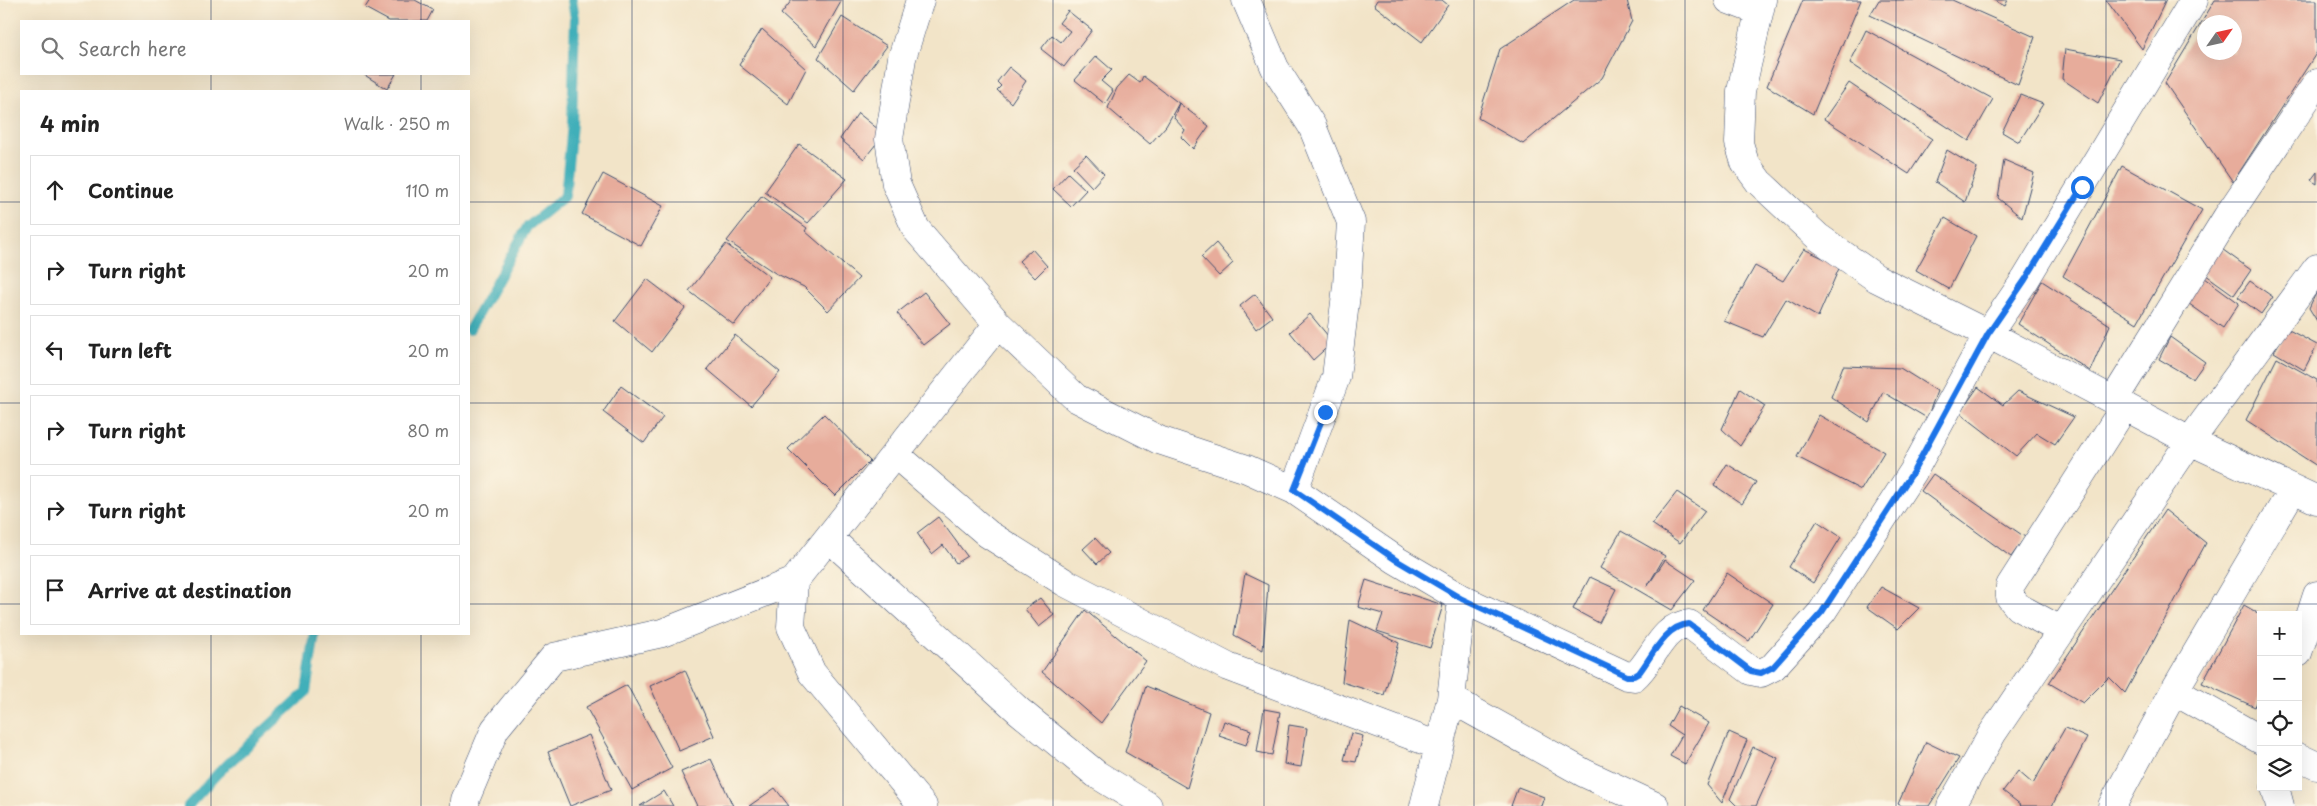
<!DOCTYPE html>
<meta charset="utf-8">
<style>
body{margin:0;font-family:"Playpen Sans",sans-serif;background:#f6f6f6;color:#222}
.controls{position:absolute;right:15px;bottom:15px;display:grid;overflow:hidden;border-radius:0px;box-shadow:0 5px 20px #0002}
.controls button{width:45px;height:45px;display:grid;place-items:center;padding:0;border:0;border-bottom:1px solid #e0e0e0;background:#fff;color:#222;font:25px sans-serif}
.compass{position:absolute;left:2197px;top:15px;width:45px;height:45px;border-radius:50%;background:#fff;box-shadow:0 5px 20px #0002;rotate:56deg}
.stop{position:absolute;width:15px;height:15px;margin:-11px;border:4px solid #1a73e8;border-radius:50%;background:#fff}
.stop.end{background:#1a73e8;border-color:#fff;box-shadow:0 1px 5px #0008}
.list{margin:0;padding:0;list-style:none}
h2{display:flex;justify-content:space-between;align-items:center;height:65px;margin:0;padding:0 20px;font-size:21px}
h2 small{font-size:16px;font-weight:400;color:#767676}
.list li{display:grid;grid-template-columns:32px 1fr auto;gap:15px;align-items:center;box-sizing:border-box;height:70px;margin:0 10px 10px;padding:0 10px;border:1px solid #e0e0e0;border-radius:0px}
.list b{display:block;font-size:19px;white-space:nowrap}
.list em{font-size:16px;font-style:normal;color:#767676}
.icon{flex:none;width:28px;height:28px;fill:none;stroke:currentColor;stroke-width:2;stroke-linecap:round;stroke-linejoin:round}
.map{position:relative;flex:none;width:2317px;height:806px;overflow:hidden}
.search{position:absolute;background:#fff;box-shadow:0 5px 20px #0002;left:20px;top:20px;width:450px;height:55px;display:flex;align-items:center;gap:12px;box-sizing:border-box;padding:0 18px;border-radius:0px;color:#767676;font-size:19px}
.panel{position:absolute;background:#fff;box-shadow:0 5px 20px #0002;left:20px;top:90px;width:450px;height:545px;border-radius:0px}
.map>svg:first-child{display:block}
</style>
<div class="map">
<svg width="2317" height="806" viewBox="0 0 2317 806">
<rect width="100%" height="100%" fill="#fcf5e5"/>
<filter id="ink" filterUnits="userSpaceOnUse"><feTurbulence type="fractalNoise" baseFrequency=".02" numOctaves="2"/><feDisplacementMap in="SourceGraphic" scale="10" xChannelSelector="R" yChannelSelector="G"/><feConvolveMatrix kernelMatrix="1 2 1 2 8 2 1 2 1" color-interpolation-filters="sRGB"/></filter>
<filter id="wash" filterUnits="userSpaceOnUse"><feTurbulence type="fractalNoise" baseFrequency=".0096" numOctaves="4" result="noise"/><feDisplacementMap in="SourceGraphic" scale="20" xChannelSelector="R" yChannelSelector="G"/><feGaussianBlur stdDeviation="1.12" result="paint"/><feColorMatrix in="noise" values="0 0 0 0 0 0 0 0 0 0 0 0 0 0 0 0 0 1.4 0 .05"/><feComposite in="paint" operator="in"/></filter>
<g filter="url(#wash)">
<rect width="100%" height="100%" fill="#f2e4c8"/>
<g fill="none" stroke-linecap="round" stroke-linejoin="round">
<path stroke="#3fafb9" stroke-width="10" d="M469 330 527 227 565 196 572 124 575 18 572 0
M188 806 218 773 306 692 315 634"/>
</g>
<g id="blocks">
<path fill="#e7ac9b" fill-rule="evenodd" d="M370 0H415L433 10 427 21H389L365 8Z
M792 0H842L816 46 781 14Z
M1377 0H1442L1448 5 1422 42 1374 5Z
M1574 0H1627L1632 21 1602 78 1523 144 1478 118 1500 49Z
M1803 0H1861L1813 114 1767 86Z
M1879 0H1952L2035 37 2018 85 1870 15Z
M1993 0H2008L2005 6Z
M2106 0H2166L2142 49Z
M2215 0H2317V52L2233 182 2165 83ZM2204 22H2234V52H2204Z
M1068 11 1092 30 1064 67 1041 49 1052 35 1061 42 1070 31 1059 23Z
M842 17 887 46 854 90 818 58Z
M762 29 806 69 788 104 739 65Z
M1866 30 1993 99 1969 141 1850 63Z
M2065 49 2120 59 2098 103 2062 79Z
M1096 56 1112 70 1101 81 1113 91 1105 104 1075 80Z
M1009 67 1026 81 1011 103 997 90 1001 86 997 82Z
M363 74H396L387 89Z
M1129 75 1140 83 1143 76 1209 126 1193 149 1181 137 1185 130 1174 118 1179 103 1166 126 1150 144 1108 108 1117 88Z
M1849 83 1932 139 1909 174 1824 119Z
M2020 95 2043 104 2019 142 2002 132Z
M858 113 884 134 864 159 840 139Z
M799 144 847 179 808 223 765 192Z
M1947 150 1977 168 1965 202 1935 182Z
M1086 155 1104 174 1092 187 1073 167Z
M2004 160 2034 173 2022 218 1998 198Z
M2122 166 2202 210 2137 323 2063 276Z
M2317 172V184L2311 180Z
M1068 173 1086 190 1071 206 1053 189Z
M603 174 663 206 641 246 582 214Z
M762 196 807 228 805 231 859 278 828 311 804 287 775 273 727 241Z
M1945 218 1976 236 1949 289 1916 270Z
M1216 243 1233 263 1219 276 1201 257Z
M726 244 770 277 734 325 689 291Z
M2219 247 2251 270 2234 295 2202 272Z
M1032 249 1047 266 1035 278 1019 261Z
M1804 249 1840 266 1818 317 1786 299 1763 337 1724 321 1755 266 1783 281Z
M2201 275 2239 303 2223 328 2185 301Z
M647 279 685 308 652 352 615 321Z
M2042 281 2110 325 2090 371 2018 324Z
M2250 281 2273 297 2261 314 2238 297Z
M2317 291V321L2309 308Z
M924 292 950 324 923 345 897 313Z
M1255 294 1272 317 1256 329 1240 306Z
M1310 314 1333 342 1313 360 1290 332Z
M2287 329 2317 345 2304 370 2274 352Z
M735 335 780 372 751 406 707 369Z
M2170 337 2205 362 2193 379 2159 359Z
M2277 358 2317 380V466L2246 420Z
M1843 366 1900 368 1937 391 1927 418 1883 392 1869 422 1831 397Z
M621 386 663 417 644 443 603 412Z
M1978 387 2003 405 2018 391 2074 417 2055 444 2037 433 2016 456 1960 413Z
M1740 389 1765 406 1740 446 1722 429Z
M824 414 870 461 835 496 788 449Z
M1819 415 1884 452 1861 490 1797 457Z
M1727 464 1756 482 1742 504 1714 485Z
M1933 474 2025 537 2011 557 1921 491Z
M1677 492 1705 511 1680 543 1652 524Z
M2165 510 2206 543 2125 693 2109 677 2083 703 2049 683Z
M938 517 967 556 956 563 943 545 932 554 917 533Z
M1817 521 1841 537 1813 583 1789 567Z
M1621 531 1665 556 1647 587 1665 560 1695 580 1672 610 1600 568Z
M1095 538 1109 553 1097 564 1083 549Z
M1727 573 1773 604 1749 641 1703 610Z
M1245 574 1268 585 1263 650 1234 635Z
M1590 577 1616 589 1599 623 1573 609Z
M1366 580 1443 605 1430 648 1377 631 1383 614 1358 607Z
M1881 587 1919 608 1898 629 1867 607Z
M1040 598 1054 615 1039 627 1025 609Z
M2244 605 2261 615V692L2255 707 2202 683Z
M1085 610 1146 661 1101 723 1042 672Z
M1350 620 1399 643 1384 695 1342 682Z
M685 670 714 736 679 751 650 686Z
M627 685 672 768 632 790 586 707Z
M1146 686 1209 712 1187 788 1125 752Z
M1679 706 1709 723 1685 764 1670 756 1682 735 1668 726Z
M1264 709 1280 712 1272 755 1257 752Z
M1224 721 1251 730 1246 745 1219 736Z
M1289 725 1307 728 1301 767 1284 764Z
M2065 728 2087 738 2052 806H2020L2021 805 2003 791 2018 771 2033 784Z
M1729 732 1747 740 1722 803 1707 785Z
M1351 733 1363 736 1356 762 1344 760Z
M589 735 611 790 570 806 548 752Z
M1926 742 1959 758 1929 806H1902L1898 804Z
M1753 747 1778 758 1756 806H1737L1730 799Z
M711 759 733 806H697L681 772Z
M1518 787 1544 797 1541 806H1511Z
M775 788 789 806H749Z
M664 791 673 806H640Z"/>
</g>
</g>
<g filter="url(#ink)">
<use href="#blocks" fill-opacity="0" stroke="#3b4a6e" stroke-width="1"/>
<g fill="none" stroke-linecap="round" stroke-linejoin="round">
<g stroke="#3b4a6e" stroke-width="29">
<path id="street" d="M920 0 902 58 889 139 896 184 916 229 998 324 1076 398 1159 440 1247 469 1294 490 1396 560 1462 599 1627 676 1634 677C1653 661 1662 625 1689 624L1751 671 1761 673 1773 667 1822 612 1913 472 1988 334 2025 280 2194 0
M1246 0 1275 68 1312 126 1351 222 1347 286 1336 377 1294 490
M1729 0 1758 11
M1762 0 1741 91 1739 143 1745 163 1759 182 1818 237 1876 278 1988 334 2190 441 2317 500
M2113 401 2227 217 2317 83
M895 454 988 534 1064 582 1228 667 1439 746
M829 538 1019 711 1096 774 1148 806
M2062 631 2018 607 2010 597V586L2125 406
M2298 653 2317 595
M2174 691 2261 740
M1451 699 1584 773 1655 806
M2298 757 2317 766
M2275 787 2280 806
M465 806V800L495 729 554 657 662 633 794 581
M923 806 812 673 791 627 794 581 998 324
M1424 806 1451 699 1462 599
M1951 806 1992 734 2190 441 2317 268
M2112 806 2174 691 2293 489"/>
</g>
<use href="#street" stroke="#fff" stroke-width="28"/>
</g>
</g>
<g fill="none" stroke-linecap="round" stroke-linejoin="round" filter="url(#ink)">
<path stroke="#1a73e8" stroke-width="6" d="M1325 412 1294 490 1396 560 1462 599 1627 676H1634L1639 673C1652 656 1666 625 1689 624L1751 671 1761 673 1773 667 1822 612 1913 472 1988 334 2025 280 2082 187"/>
</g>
<path fill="none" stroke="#1b2f5e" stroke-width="1" stroke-opacity="0.55" d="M211 0V21M421 0V21M632 0V806M843 0V806M1053 0V806M1264 0V806M1474 0V806M1685 0V806M1896 0V806M2106 0V806M211 74V91M421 74V91M0 202H21M469 202H2317M0 403H21M469 403H2317M0 604H21M469 604H2317M211 634V806M421 634V806"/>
</svg>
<div class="controls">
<button>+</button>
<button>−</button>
<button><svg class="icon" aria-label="locate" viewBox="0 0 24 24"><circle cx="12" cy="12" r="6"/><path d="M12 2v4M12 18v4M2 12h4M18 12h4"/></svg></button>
<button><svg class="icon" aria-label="layers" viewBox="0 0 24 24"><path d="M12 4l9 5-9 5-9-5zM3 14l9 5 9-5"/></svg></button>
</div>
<svg class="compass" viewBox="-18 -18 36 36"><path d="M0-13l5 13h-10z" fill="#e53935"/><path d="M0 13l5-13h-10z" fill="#767676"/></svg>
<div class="stop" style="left:2082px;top:187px"></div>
<div class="stop end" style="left:1325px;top:412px"></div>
<div class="search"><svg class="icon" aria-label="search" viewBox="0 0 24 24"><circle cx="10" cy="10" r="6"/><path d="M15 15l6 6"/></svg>Search here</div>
<section class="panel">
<h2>4 min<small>Walk · 250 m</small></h2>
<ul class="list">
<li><svg class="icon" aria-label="ahead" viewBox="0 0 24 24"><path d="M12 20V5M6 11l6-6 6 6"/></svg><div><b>Continue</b></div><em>110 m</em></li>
<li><svg class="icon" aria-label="right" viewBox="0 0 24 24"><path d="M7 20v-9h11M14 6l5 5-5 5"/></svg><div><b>Turn right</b></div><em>20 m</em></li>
<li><svg class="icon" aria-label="left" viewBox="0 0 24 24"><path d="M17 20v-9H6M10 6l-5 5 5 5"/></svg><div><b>Turn left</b></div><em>20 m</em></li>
<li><svg class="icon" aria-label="right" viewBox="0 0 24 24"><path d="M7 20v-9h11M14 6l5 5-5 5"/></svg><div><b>Turn right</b></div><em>80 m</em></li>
<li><svg class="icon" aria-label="right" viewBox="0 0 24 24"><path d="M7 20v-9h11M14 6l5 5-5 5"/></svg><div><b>Turn right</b></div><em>20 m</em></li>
<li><svg class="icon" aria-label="arrive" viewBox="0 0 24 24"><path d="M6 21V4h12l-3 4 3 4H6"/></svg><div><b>Arrive at destination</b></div></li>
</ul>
</section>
</div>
